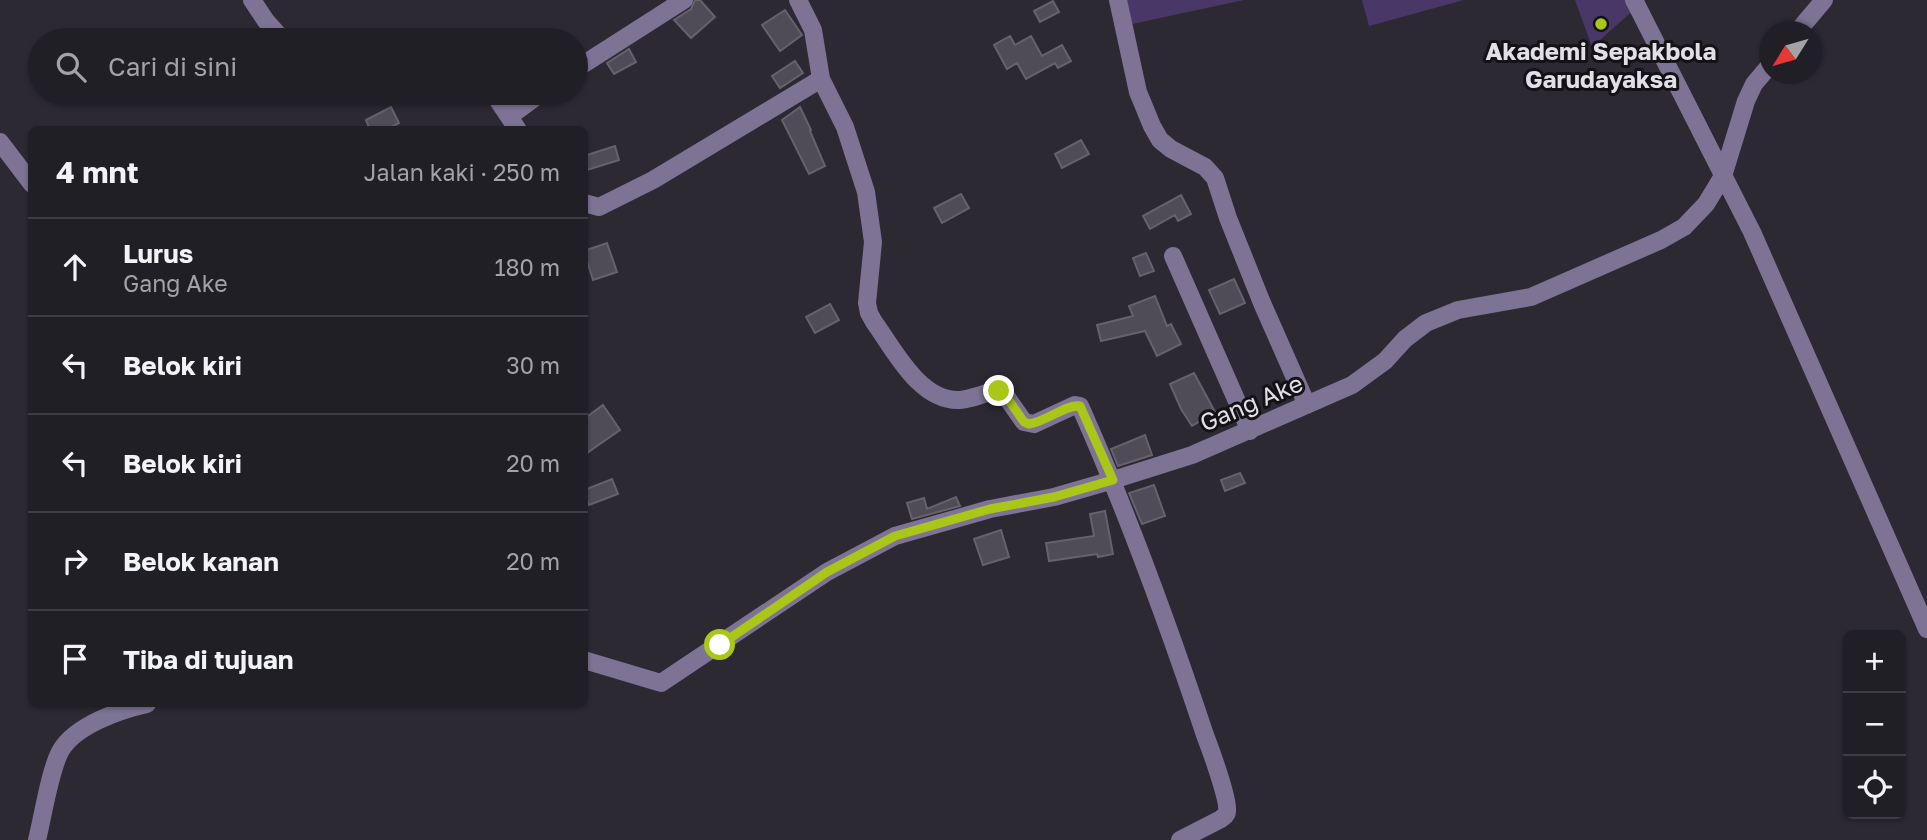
<!DOCTYPE html>
<html lang="id">
<meta charset="utf-8">
<style>
body{margin:0;font-family:"Golos Text",sans-serif;background:#2d2c32;color:#f1f3f6}
.controls{position:absolute;right:21px;bottom:21px;display:grid;overflow:hidden;border-radius:10px;box-shadow:0 2px 5px #0004}
.controls button{width:63px;height:63px;display:grid;place-items:center;padding:0;border:0;border-bottom:2px solid #3e3d43;background:#211f26;color:#f1f3f6;font:35px sans-serif}
.compass{position:absolute;left:1759px;top:21px;width:63px;height:63px;border-radius:50%;background:#211f26;box-shadow:0 2px 5px #0004;rotate:233deg}
.stop{position:absolute;width:21px;height:21px;margin:-16px;border:5px solid #aac719;border-radius:50%;background:#fff}
.stop.end{background:#aac719;border-color:#fff;box-shadow:0 2px 7px #0008}
.list{margin:0;padding:0;list-style:none}
h2{display:flex;justify-content:space-between;align-items:center;height:91px;margin:0;padding:0 28px;font-size:30px}
h2 small{font-size:23px;font-weight:400;color:#a2a2a7}
.list li{display:grid;grid-template-columns:46px 1fr auto;gap:21px;align-items:center;box-sizing:border-box;height:98px;padding:0 28px;border-top:2px solid #3e3d43}
.list b{display:block;font-size:26px;white-space:nowrap}
.list p{margin:0;font-size:23px;white-space:nowrap;color:#a2a2a7}
.list em{font-size:23px;font-style:normal;color:#a2a2a7}
.icon{flex:none;width:38px;height:38px;fill:none;stroke:currentColor;stroke-width:2;stroke-linecap:round;stroke-linejoin:round}
.map{position:relative;flex:none;width:1927px;height:840px;overflow:hidden}
.search{position:absolute;background:#211f26;box-shadow:0 2px 5px #0004;left:28px;top:28px;width:560px;height:77px;display:flex;align-items:center;gap:18px;box-sizing:border-box;padding:0 24px;border-radius:38px;color:#a2a2a7;font-size:26px}
.panel{position:absolute;background:#211f26;box-shadow:0 2px 5px #0004;left:28px;top:126px;width:560px;height:581px;border-radius:10px}
.map>svg:first-child{display:block}
</style>
<div class="map">
<svg width="1927" height="840" viewBox="0 0 1927 840">
<rect width="100%" height="100%" fill="#2c2933"/>
<path fill="#493767" d="M1127 0H1244L1132 24Z
M1362 0H1464L1369 26Z
M1575 0H1645L1592 47Z"/>
<path fill="#4f4c57" stroke="#65616d" stroke-width="2" d="M695 0H700L715 17 691 38 674 20 691 9Z
M1053 1 1059 12 1040 22 1034 11Z
M785 10 802 35 780 51 762 25Z
M1010 36 1015 45 1031 36 1042 56 1062 45 1071 61 1058 68 1055 63 1026 79 1017 63 1007 69 994 45Z
M629 49 636 62 614 74 607 63Z
M795 61 803 73 780 88 772 76Z
M391 107 399 123 386 130H370L366 120Z
M800 107 811 130 810 131 825 166 809 174 782 120Z
M1081 140 1089 154 1062 168 1055 154Z
M615 146 619 160 584 171V156Z
M961 194 969 208 942 223 934 208Z
M1181 195 1191 214 1178 221 1175 215 1150 229 1143 216Z
M607 243 617 272 593 280 584 251Z
M1146 253 1154 271 1140 276 1133 258Z
M1234 279 1245 303 1220 314 1209 290Z
M1155 296 1167 326 1171 324 1181 344 1157 356 1145 331 1101 341 1097 325 1133 316 1129 306Z
M830 304 839 320 815 333 806 317Z
M1194 373 1215 412 1192 426 1181 409 1170 384Z
M603 405 620 430 584 455V419Z
M1145 435 1152 455 1118 466 1111 449Z
M1240 473 1245 483 1225 491 1221 480Z
M612 479 618 494 589 505 584 490Z
M1154 485 1165 516 1142 524 1129 493Z
M956 497 960 506 912 519 907 503 924 498 927 509Z
M1105 511 1113 554 1098 557 1097 554 1049 561 1046 543 1094 536 1090 514Z
M1001 530 1009 557 983 565 974 539Z"/>
<g fill="none" stroke-linecap="round" stroke-linejoin="round">
<path stroke="#7e7395" stroke-width="18" d="M252 0 266 21 283 40
M798 0 813 30 821 79 845 127 866 192 873 242 867 303 869 313 874 322C895 351 920 402 960 400 975 399 990 389 1003 392L1024 422 1034 424 1075 405 1080 406C1128 514 1168 624 1205 735 1210 748 1229 800 1227 811 1227 816 1224 816 1221 819L1180 840
M1118 0 1138 92 1152 126 1160 140 1171 149 1205 167 1215 178 1228 218 1262 303 1307 405
M1634 0 1752 232 1927 629
M1797 32 1824 0
M576 69 684 0
M493 93 518 130
M510 116 541 93
M0 142 32 184
M584 203 599 207 653 180 821 79
M1173 256 1250 431
M584 660 661 683 827 572 895 536 990 509 1054 497 1113 480 1192 455 1352 385 1385 361 1405 339 1426 323 1458 310 1531 297 1661 240 1684 227 1706 204 1723 176 1746 101 1754 84 1770 65
M37 840C43 816 50 769 61 750 76 725 120 710 147 704"/>
</g>
<g fill="none" stroke-linecap="round" stroke-linejoin="round">
<path stroke="#aac719" stroke-width="9" d="M720 645 827 572 895 536 990 509 1054 497 1113 480 1080 406C1066 404 1046 422 1029 424L1024 422 1003 392 999 391"/>
</g>
<circle fill="#aac719" stroke="#141217" stroke-width="2.5" cx="1601" cy="24" r="7"/>
<g text-anchor="middle" dominant-baseline="central" stroke-width="6" stroke-linejoin="round" paint-order="stroke">
<g font-size="24" font-weight="bold" fill="#e2e0e7" stroke="#141217">
<text x="1601" y="50">Akademi Sepakbola<tspan x="1601" dy="28">Garudayaksa</tspan></text>
</g>
<g font-size="24" fill="#e2e0e7" stroke="#141217">
<text transform="translate(1251 402) rotate(-23)">Gang Ake</text>
</g>
</g>
</svg>
<div class="controls">
<button>+</button>
<button>−</button>
<button><svg class="icon" aria-label="locate" viewBox="0 0 24 24"><circle cx="12" cy="12" r="6"/><path d="M12 2v4M12 18v4M2 12h4M18 12h4"/></svg></button>
</div>
<svg class="compass" viewBox="-18 -18 36 36"><path d="M0-13l5 13h-10z" fill="#e53935"/><path d="M0 13l5-13h-10z" fill="#a2a2a7"/></svg>
<div class="stop" style="left:720px;top:645px"></div>
<div class="stop end" style="left:999px;top:391px"></div>
<div class="search"><svg class="icon" aria-label="search" viewBox="0 0 24 24"><circle cx="10" cy="10" r="6"/><path d="M15 15l6 6"/></svg>Cari di sini</div>
<section class="panel">
<h2>4 mnt<small>Jalan kaki · 250 m</small></h2>
<ul class="list">
<li><svg class="icon" aria-label="ahead" viewBox="0 0 24 24"><path d="M12 20V5M6 11l6-6 6 6"/></svg><div><b>Lurus</b><p>Gang Ake</p></div><em>180 m</em></li>
<li><svg class="icon" aria-label="left" viewBox="0 0 24 24"><path d="M17 20v-9H6M10 6l-5 5 5 5"/></svg><div><b>Belok kiri</b></div><em>30 m</em></li>
<li><svg class="icon" aria-label="left" viewBox="0 0 24 24"><path d="M17 20v-9H6M10 6l-5 5 5 5"/></svg><div><b>Belok kiri</b></div><em>20 m</em></li>
<li><svg class="icon" aria-label="right" viewBox="0 0 24 24"><path d="M7 20v-9h11M14 6l5 5-5 5"/></svg><div><b>Belok kanan</b></div><em>20 m</em></li>
<li><svg class="icon" aria-label="arrive" viewBox="0 0 24 24"><path d="M6 21V4h12l-3 4 3 4H6"/></svg><div><b>Tiba di tujuan</b></div></li>
</ul>
</section>
</div>
